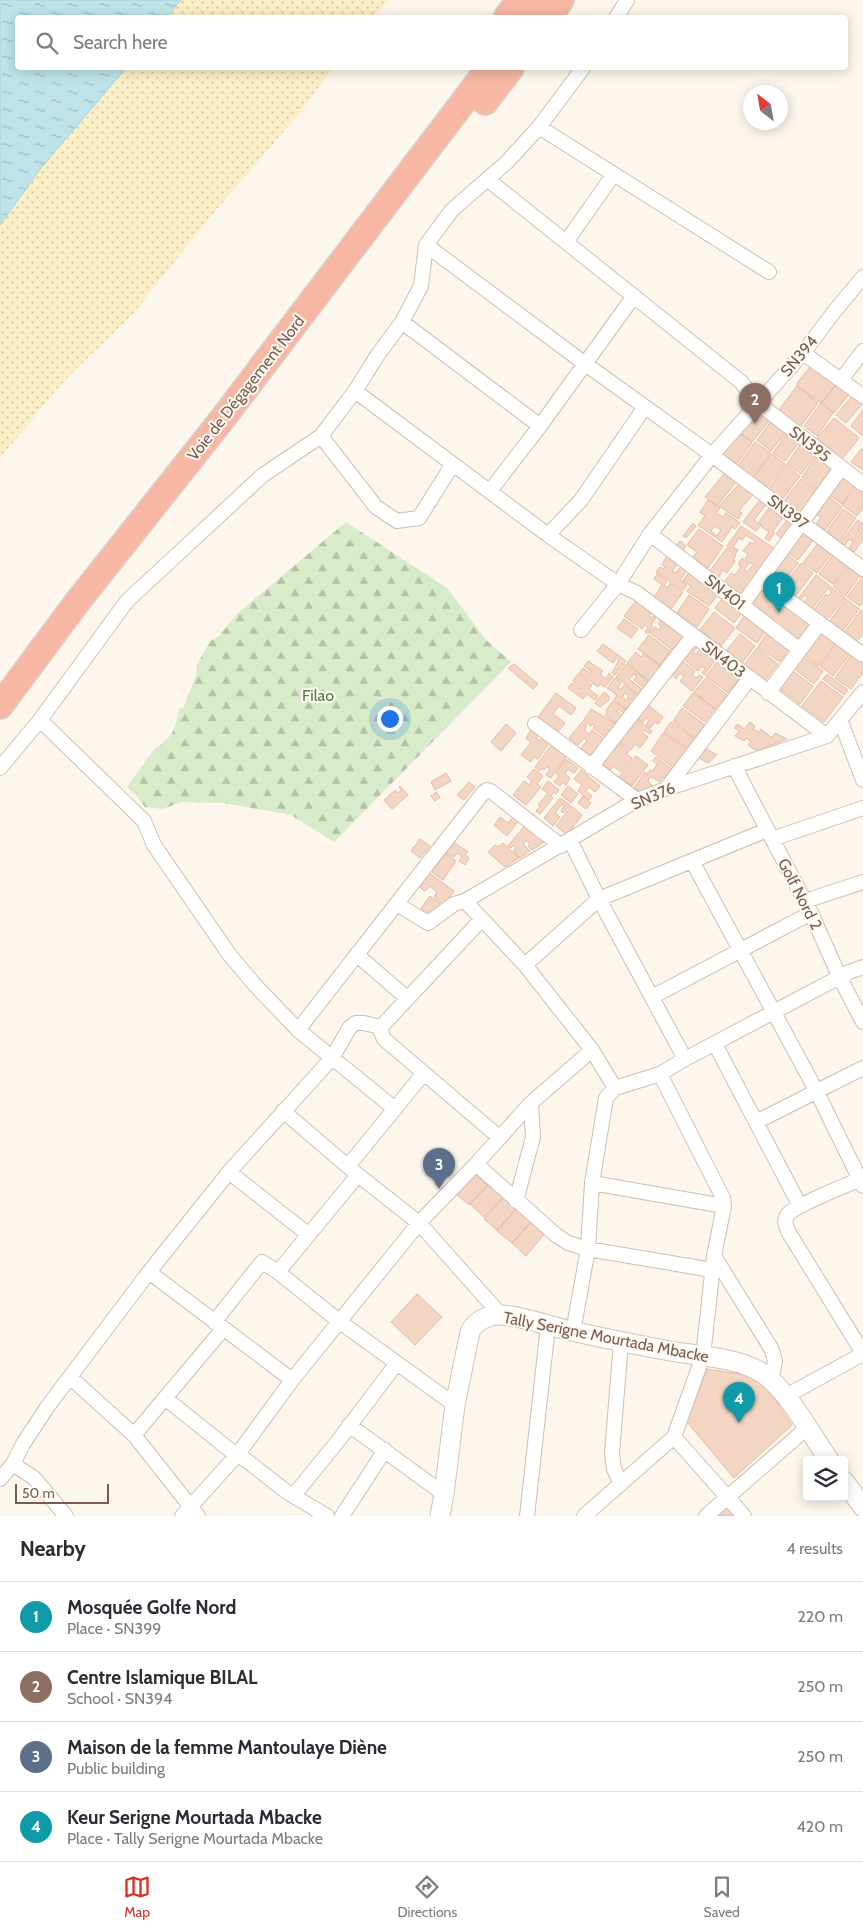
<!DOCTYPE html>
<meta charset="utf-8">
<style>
body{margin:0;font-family:Cabin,sans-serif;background:#f2f2f3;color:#2b2b33}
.controls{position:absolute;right:15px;bottom:15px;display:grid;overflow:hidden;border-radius:5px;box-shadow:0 2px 12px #0003}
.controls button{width:45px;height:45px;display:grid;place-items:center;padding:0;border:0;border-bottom:1px solid #e1e1e2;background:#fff;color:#2b2b33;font:25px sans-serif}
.compass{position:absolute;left:743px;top:85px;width:45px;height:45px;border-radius:50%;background:#fff;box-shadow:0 2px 12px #0003;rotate:329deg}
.scale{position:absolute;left:15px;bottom:12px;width:94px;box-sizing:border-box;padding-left:5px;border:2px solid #7a5c4d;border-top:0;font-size:14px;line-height:18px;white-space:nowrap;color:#7a5c4d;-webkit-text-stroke:4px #fffaf3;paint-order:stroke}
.you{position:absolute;left:389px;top:718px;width:18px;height:18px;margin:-12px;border:4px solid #fff;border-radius:50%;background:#1a73e8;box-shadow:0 0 0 8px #1a73e833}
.badge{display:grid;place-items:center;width:32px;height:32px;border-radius:50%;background:#d93025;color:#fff;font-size:16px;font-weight:700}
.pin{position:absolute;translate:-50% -41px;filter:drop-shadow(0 1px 2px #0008)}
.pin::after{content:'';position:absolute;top:26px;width:18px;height:15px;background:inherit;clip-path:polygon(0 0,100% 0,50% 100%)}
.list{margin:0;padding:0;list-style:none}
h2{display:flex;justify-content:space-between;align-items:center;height:65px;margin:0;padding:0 20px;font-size:21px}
h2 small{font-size:16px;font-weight:400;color:#7c7c81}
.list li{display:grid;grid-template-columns:32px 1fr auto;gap:15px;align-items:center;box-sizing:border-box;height:70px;padding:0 20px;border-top:1px solid #e1e1e2}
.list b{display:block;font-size:19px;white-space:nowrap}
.list p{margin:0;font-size:16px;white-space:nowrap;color:#7c7c81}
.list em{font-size:16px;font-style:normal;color:#7c7c81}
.icon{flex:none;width:28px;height:28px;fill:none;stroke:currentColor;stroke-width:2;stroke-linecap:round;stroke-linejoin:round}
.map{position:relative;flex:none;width:863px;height:1516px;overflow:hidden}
.search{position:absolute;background:#fff;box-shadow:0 2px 12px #0003;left:15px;right:15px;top:15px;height:55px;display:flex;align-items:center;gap:12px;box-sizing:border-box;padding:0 18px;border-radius:5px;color:#7c7c81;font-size:19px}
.sheet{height:345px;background:#fff}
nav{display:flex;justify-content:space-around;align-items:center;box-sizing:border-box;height:70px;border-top:1px solid #e1e1e2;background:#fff;font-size:14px;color:#7c7c81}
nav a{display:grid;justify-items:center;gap:2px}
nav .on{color:#d93025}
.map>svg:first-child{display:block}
</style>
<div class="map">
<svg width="863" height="1516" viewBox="0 0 863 1516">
<defs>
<pattern id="forest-firs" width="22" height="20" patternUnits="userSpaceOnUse" patternTransform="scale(1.25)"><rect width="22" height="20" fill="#d8ecc9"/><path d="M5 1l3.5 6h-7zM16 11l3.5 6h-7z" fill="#b4c2a5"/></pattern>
<pattern id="sand-dots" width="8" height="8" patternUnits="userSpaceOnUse" patternTransform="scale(1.25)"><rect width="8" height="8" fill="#fcefc7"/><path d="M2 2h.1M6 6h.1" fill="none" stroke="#d1c5a4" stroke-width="1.8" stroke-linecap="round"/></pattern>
<pattern id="water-ripples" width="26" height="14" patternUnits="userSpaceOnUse" patternTransform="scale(1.25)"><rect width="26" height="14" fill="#bfe3e8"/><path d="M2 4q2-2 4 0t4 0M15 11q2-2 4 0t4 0" fill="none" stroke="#a0bbbe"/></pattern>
</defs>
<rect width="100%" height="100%" fill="#fdf6ec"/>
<path fill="url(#forest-firs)" d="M346 522 447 588 486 640 511 662 334 842 291 815 224 803 182 802 162 809 145 807 136 795 127 787 155 748 160 746C163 741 165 741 169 737 176 730 177 717 179 708H183L196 676 197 665 210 641 219 636 237 614Z"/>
<path fill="url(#sand-dots)" d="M181 0H389L375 17 167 18Z
M126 68H333L298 115 216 210 132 315 65 380 0 458V225L41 168Z"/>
<path fill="url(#water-ripples)" stroke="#a5d3da" d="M0 0H181L167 17 18 18V68H126L41 168 0 225Z"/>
<path fill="#f3d5c3" stroke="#e6bba3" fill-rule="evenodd" d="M814 362 838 382 821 403 797 386V383Z
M838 382 850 393 834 413 822 402Z
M797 386 818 403 800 427 779 410Z
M854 394 863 403 846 423 836 415Z
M821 403 833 413 817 436 804 426Z
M756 410 769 421 752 442 738 431Z
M863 410V436L851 426Z
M834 418 859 438 842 459 817 438Z
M772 420 787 431 771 451 757 440Z
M738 432 752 443 735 466 720 455Z
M788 432 800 441 785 461 773 453Z
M755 442 771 453 752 478 737 467Z
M802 442 817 453 801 474 787 464Z
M861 449 863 450V470L851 462Z
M772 454 785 464 766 488 753 478Z
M817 455 833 467 818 489 802 477Z
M786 465 800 476 782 500 768 489Z
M842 472 857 483 842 504 827 493Z
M725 473 736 482 717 506 705 497Z
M801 479 817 490 800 513 784 501Z
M740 483 754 493 739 511 742 513 738 519 719 506Z
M859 484 863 488V509L857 516 842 505Z
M826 495 842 507 825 530 816 524 821 517 817 515 812 521 809 518Z
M762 497 768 502 754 520 761 525 756 531 743 522Z
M708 500 720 508 716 513 723 517 726 513 740 523 735 529 732 527 722 542 698 525 705 516 700 512ZM715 526 721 530 717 536 711 531Z
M771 505 785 515 773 531 774 534 769 541 765 538 769 532 762 527 759 522Z
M843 509 856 518 840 541 827 531Z
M788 519 794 524 782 539 776 534Z
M858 520 863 524V531L861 534 863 536V540L854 552 849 548 853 542 849 539 845 545 841 542Z
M693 523 696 526 686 538 683 536Z
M741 526 775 549 760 570 745 559 748 554 743 551 750 542 753 544 755 541 746 535 742 540 739 538 733 547 738 550 736 553 727 546Z
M802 528 815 538 798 560 785 550Z
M699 529 723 546 708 568 693 557 697 552 687 545Z
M821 539 835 549 817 573 803 563Z
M680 541 686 546 682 551 676 546Z
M727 548 736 555 733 560 735 561 727 573 723 570 718 578 709 572Z
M836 551 850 561 833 584 819 574Z
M785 552 798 563 778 589 765 579Z
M667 556 678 563 672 571 676 573 681 566 687 570 680 580 687 585 683 590 656 572 660 567 664 569 665 567 662 564Z
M742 558 749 564 744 570 747 572 752 566 759 572 741 596 723 584 731 573 735 575 741 567 738 564Z
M801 563 813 573 794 598 781 588Z
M850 564 862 573 845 596 833 586Z
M690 571 720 592 709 606 687 591 691 586 683 581Z
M657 574 667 581 664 585 668 588 670 583 683 592 671 609 654 597 662 585 654 579Z
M816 575 830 586 811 610 803 603 808 597 805 595 800 601 798 599Z
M863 576V602L860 606 847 597Z
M759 586 811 625 799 641 748 602Z
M831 587 845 598 826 621 813 611 826 594 828 596 832 592 829 590Z
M689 595 709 609 697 627 677 613Z
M724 596 743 611 734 623 715 608Z
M846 599 859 609 842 632 829 622Z
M636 601 652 613 649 616 652 618 655 615 657 616 651 625 653 626 648 634 645 632 648 627 645 625 642 629 624 616Z
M861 610 863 612V634L856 642 844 633Z
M714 612 735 628 721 646 700 630Z
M745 615 766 630 757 643 736 628Z
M663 618 687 637 675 652 650 633 655 627 659 630 661 627 658 624Z
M624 619 638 629 631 638 617 628Z
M769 630 791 646 780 662 758 647Z
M820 631 836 643 818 666 802 653Z
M740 634 755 646 742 663 726 651Z
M649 635 670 651 660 665 638 649Z
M694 641 699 645 693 652 696 654 702 647 717 658 704 675 702 673 705 669 702 666 698 671 682 658Z
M603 644 626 661 615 675 612 673 619 660 616 658 613 663 597 651Z
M837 644 850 654 833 676 820 666Z
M757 648 778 664 765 681 744 665Z
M636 652 641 657 644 653 662 668 650 682 627 663Z
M852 654 863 662V672L851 689 835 678Z
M801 655 823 671 814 684 792 667Z
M588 661 603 671 600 674 606 679 609 673 613 677 605 687 600 684 598 687 579 673 583 668 591 674 592 672 584 666Z
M682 661 695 671 692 675 696 678 699 675 703 677 692 691 680 681 684 676 680 673 676 679 671 674Z
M718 661 740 678 728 693 706 676Z
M514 664 538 684 533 689 508 668Z
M626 664 649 682 644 688 634 680 637 676 634 674 629 679 643 690 639 695 616 677Z
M790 669 813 686 800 704 777 687Z
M578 674 592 685 589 689 598 696 595 700 587 694 583 699 568 688 572 683 580 689 581 688 573 681Z
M827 674 848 690 844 695 823 679Z
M615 678 621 683 618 688 621 690 624 685 636 694 631 701 627 698 629 696 625 693 622 697 630 702 626 709 614 700 617 695 607 688Z
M706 678 727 695 715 709 694 692Z
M821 681 843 697 824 722 802 706Z
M604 692 609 696V700L600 707 595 703Z
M556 693 576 708 571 715 559 706 553 714 565 723 558 732 538 717Z
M693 693 715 709 705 722 683 706Z
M613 701 627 711 624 714 619 709 617 711 623 716 617 724 605 715 607 713 606 710Z
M647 704 663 717 658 724 655 722 650 728 646 725 649 720 646 718 643 722 638 719Z
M682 708 705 725 695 738 673 721Z
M591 709 616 724 606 738 593 728 595 726 592 724 591 726 583 721Z
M637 719 652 731 650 734 644 730 642 732 648 737 640 748 635 744 631 750 620 742Z
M582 722 587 726 584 730 589 734 592 730 604 739 590 756 581 748 587 741 584 738 578 745 569 738Z
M671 722 695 739 688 748 664 732Z
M750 722 755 726 753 729 759 732 761 729 772 738 775 733 787 739 757 751 748 745 751 741 746 738 744 741 735 736 739 731 735 728 737 724 744 729Z
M506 724 516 733 501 751 491 742Z
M531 730 538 734 536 738 540 741 543 737 550 742 538 759 534 757 531 762 521 755 531 742 526 738Z
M663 733 687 749 674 768 651 751Z
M553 743 568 754 551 778 546 775 550 769 547 767 544 770 542 768 540 771 535 767Z
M619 743 629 751 626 754 632 758 621 772 613 766 610 770 603 764Z
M706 749 717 755 708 763 699 758Z
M636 756 648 765 632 786 619 777Z
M656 757 672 769 665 778 662 777 660 782 652 777 649 778 648 781 650 784 654 787 641 792 634 788 645 772 647 774 650 770 653 771 657 764 653 761Z
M566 759 578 768 574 773 568 769 565 774 570 778 566 785 562 782 560 786 554 782 559 776 556 773Z
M534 769 543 776 537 784 541 787 526 805 513 795 524 781 529 785 532 781 527 777Z
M581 770 600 786 595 792 589 787 586 791 592 796 589 800 578 791 582 785 574 779Z
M446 773 451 781 435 790 431 782Z
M548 781 559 790 556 794 554 792 551 796 553 798 540 814 536 811 540 807 538 805 548 793 542 789Z
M469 782 475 787 464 800 457 795Z
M400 786 408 795 392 809 384 800 395 790 398 793 401 790 399 787Z
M568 786 578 794 571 803 561 795Z
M436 792 440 797 435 801 431 796Z
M583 796 591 803 586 809 578 803Z
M560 798 570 805 563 813 561 811 564 806 562 804 555 813 560 817 553 826 544 818Z
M571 806 582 815 567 835 556 826Z
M515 815 520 819 507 836 494 825 500 817 508 823Z
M526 824 547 840 532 850 528 846 530 844 526 840 523 844 530 851 520 858 513 851 516 848 514 845 511 848 508 846Z
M420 839 430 846 420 858 411 851Z
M452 841 468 852 465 855 469 858 465 865 459 861 462 856 457 853 454 857 445 851Z
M503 843 519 858 505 867 488 852 495 845 498 847Z
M446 853 456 861 443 880 432 872Z
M428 872 454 891 444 905 434 897 437 892 430 886 425 891 418 886Z
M430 896 443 906 431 918 420 910Z
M473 1173 487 1185 469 1205 455 1193Z
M490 1183 505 1195 484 1217 470 1204Z
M505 1196 517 1208 497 1230 484 1219Z
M517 1208 531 1222 512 1243 497 1231Z
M533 1220 546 1232 526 1256 512 1243Z
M417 1294 442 1317 415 1345 391 1322Z
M707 1369 760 1377 792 1425 734 1478 687 1422Z
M726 1502 739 1516 727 1515 714 1516Z"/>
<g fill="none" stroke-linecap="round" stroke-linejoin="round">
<g stroke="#d1beb0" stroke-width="16">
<path id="street" d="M616 18 627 0
M539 127 769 272
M487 179 741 382 758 403 863 484
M566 242 614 174
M426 245 584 363 712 455 863 569
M402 322 540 426 634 296
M803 353 863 396
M841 380 863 351
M355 391 548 535 618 584 637 593 827 736
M321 436 376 507 397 521 419 518 453 464
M490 491 540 426
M650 534 800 650
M548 535 581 500 645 407
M761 580 863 655
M742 605 841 468
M581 630 618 584 650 534 712 455 803 353 834 312 863 277
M768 693 819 624
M40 720 144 821 154 845 229 954 254 984 298 1030 395 1109
M841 722 863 780
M535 724 637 800
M734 766 811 913 840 978 863 1022
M591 767 693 636
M0 768 40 720 127 601 263 475 321 436 355 391 377 356 402 322 421 286 426 245 452 210 507 162 539 127 583 68
M666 789 750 678
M772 839 863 808
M570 840 599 899 685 1059
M692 861 817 1092 863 1186
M805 901 863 882
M397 904 428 923 454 904 465 901
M482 919 381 1027V1032L384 1039 500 1138
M357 955 407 998
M525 965 599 899 767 830
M652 997 811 913
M298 1030 483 793 487 790 492 792 561 846
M715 1044 800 1206
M615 1088 592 1050 525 965 465 901 637 800 666 789 827 736 863 692
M283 1111 358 1175 419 1223 500 1314
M756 1122 863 1068
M476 1164 556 1235 568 1243 588 1249 712 1270
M348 1166 424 1073
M229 1172 309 1235
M863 1178C847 1185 798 1204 788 1214 783 1220 786 1227 789 1233L863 1353
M592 1183 724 1206
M516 1201 533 1137 531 1103
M714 1256 772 1350 775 1361 771 1381
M149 1272 292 1380
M278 1272 358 1175
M214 1322 262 1262 278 1272 340 1322 455 1405
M573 1332 588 1249 592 1183 606 1098 615 1088 660 1074 685 1059 849 972 863 967
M71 1378 134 1435 198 1516
M786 1396 863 1354
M165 1398 236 1455
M349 1425 444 1494
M134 1435 223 1329
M674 1437 744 1516
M238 1454 287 1492 327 1516
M13 1464 34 1478 66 1516
M0 1479 13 1464 23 1444 48 1406 149 1272 229 1172 332 1058 350 1027 356 1023H364L381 1027
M621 1484 614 1469 612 1453 621 1342
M294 1495 338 1441 397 1363
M182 1516 238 1454 292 1380 419 1223 476 1164 531 1103 592 1050
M342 1516 385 1450
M527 1516 548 1326
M584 1516 674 1437 703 1356 714 1256 724 1206 723 1198 660 1074
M706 1516 807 1428"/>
</g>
<g stroke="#d6c0b0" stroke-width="21">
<path id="secondary" d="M844 1481 863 1507
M440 1516 444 1494 455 1405 470 1332C475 1321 489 1314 502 1315 526 1317 551 1327 576 1332 607 1339 638 1345 670 1351 698 1356 737 1357 762 1373 787 1389 811 1434 829 1460"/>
</g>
<g stroke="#dad1cd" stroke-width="28">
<path id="highway" d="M506 18 519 0
M527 18 540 0
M549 18 561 0
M485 102 511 68
M0 706 78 601 220 422 489 68"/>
</g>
<use href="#street" stroke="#fff" stroke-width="14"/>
<use href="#secondary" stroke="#fff" stroke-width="19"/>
<use href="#highway" stroke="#f7b7a3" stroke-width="25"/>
</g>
<g text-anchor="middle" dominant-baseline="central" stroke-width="4" stroke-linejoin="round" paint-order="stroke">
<g font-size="16" fill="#7a5c4d" stroke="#fffaf3">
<text transform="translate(799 356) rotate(-50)">SN394</text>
<text transform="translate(246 388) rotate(-52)">Voie de Dégagement Nord</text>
<text transform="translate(810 444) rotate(38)">SN395</text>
<text transform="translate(788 512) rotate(37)">SN397</text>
<text transform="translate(725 592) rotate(38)">SN401</text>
<text transform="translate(724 659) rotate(37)">SN403</text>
<text transform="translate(653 796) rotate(-23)">SN376</text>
<text transform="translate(800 894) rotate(63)">Golf Nord 2</text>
<text transform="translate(606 1337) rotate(11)">Tally Serigne Mourtada Mbacke</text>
</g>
<g font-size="16" fill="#537a41" stroke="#fffaf3">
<text x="318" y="695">Filao</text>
</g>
</g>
</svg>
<div class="controls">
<button><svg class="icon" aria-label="layers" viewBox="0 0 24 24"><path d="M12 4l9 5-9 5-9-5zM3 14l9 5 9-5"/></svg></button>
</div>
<svg class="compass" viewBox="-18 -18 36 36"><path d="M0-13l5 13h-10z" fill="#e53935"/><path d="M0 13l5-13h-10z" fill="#7c7c81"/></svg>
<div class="scale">50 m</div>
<div class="you"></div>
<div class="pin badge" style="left:779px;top:613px;background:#0f9aa8">1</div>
<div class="pin badge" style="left:755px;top:424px;background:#8d6e63">2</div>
<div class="pin badge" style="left:439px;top:1189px;background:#5c6f8a">3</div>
<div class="pin badge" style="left:739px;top:1423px;background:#0f9aa8">4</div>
<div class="search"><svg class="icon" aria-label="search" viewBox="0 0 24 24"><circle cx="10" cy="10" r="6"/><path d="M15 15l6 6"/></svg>Search here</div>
</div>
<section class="sheet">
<h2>Nearby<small>4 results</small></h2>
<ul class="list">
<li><span class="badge" style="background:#0f9aa8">1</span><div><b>Mosquée Golfe Nord</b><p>Place · SN399</p></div><em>220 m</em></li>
<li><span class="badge" style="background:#8d6e63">2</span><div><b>Centre Islamique BILAL</b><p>School · SN394</p></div><em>250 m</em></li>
<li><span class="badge" style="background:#5c6f8a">3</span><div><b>Maison de la femme Mantoulaye Diène</b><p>Public building</p></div><em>250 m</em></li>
<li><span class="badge" style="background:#0f9aa8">4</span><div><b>Keur Serigne Mourtada Mbacke</b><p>Place · Tally Serigne Mourtada Mbacke</p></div><em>420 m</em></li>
</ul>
</section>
<nav>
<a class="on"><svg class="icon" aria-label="map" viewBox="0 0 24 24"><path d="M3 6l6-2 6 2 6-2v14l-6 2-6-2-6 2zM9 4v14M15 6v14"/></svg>Map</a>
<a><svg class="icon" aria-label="directions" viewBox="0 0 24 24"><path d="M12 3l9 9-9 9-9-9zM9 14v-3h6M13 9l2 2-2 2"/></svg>Directions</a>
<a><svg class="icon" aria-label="saved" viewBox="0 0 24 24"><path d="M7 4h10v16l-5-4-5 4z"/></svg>Saved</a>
</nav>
